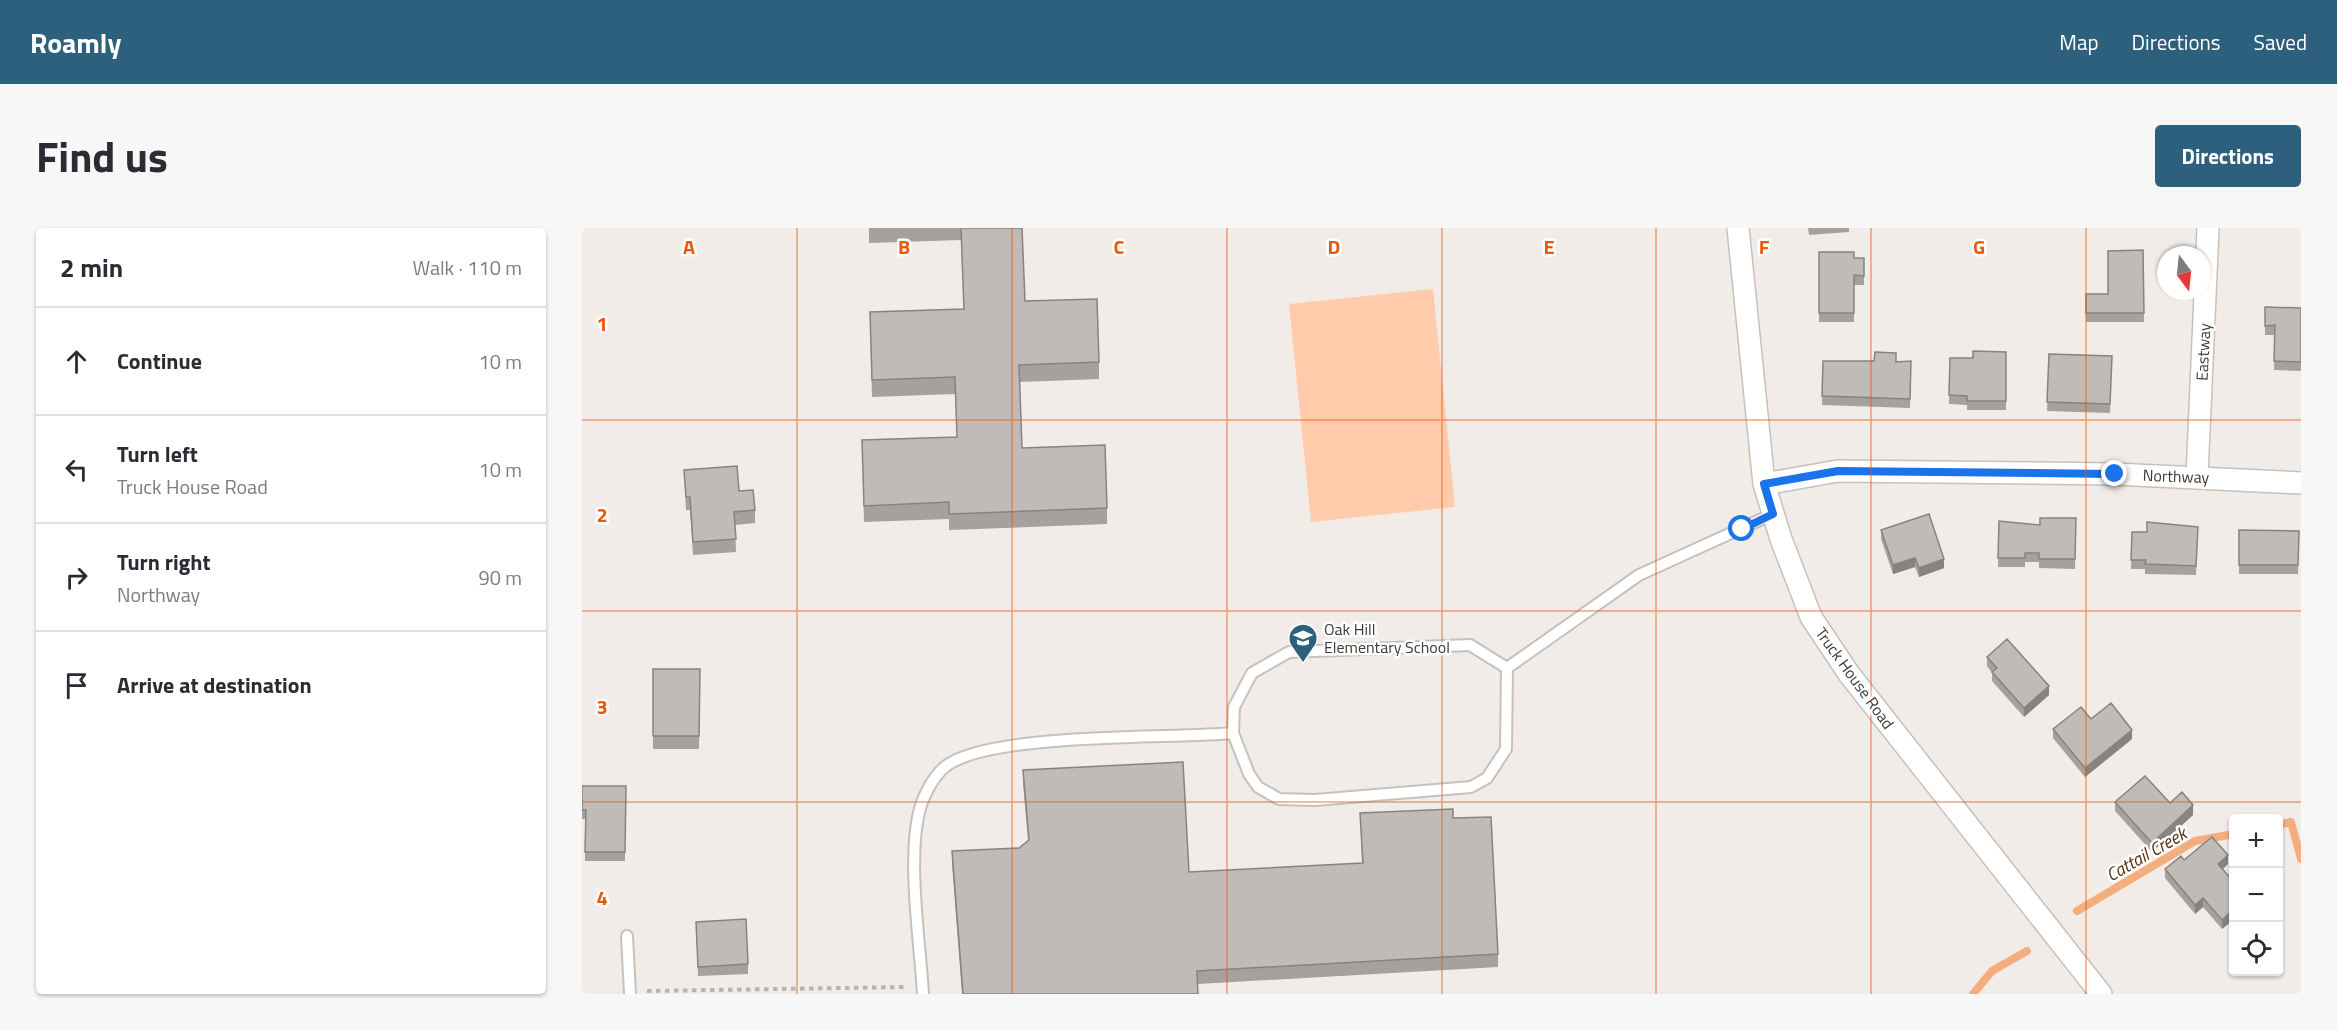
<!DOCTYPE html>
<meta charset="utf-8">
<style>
body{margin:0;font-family:"Titillium Web",sans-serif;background:#f7f7f7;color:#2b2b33}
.controls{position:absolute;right:18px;bottom:18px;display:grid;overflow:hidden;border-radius:6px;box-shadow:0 2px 4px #0004}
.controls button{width:54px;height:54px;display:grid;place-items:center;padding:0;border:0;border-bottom:2px solid #e1e1e2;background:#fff;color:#2b2b33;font:30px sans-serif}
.compass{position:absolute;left:1575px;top:18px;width:54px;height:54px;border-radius:50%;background:#fff;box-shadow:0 2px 4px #0004;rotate:165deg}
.stop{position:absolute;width:18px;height:18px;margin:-14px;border:4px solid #1a73e8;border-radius:50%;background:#fff}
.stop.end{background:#1a73e8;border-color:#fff;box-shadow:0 2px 6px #0008}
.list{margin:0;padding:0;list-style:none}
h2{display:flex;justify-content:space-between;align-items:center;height:78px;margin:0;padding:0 24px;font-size:26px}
h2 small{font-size:20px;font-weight:400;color:#7c7c81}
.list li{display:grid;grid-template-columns:39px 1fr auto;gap:18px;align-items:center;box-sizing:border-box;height:108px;padding:0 24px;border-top:2px solid #e1e1e2}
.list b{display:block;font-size:22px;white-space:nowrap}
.list p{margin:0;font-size:20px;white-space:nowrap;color:#7c7c81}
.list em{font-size:20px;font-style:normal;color:#7c7c81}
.icon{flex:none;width:33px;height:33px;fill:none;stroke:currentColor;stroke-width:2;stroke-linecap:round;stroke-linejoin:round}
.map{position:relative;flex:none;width:1719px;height:766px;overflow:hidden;border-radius:6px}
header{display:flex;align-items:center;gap:36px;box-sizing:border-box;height:84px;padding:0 30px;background:#2c607c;color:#fff}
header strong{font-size:28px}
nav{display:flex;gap:33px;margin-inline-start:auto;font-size:21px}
.intro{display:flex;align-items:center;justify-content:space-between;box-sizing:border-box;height:144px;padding:0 36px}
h1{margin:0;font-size:42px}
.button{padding:15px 27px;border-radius:6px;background:#2c607c;color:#fff;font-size:21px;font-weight:700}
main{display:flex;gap:36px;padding:0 36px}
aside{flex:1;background:#fff;border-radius:6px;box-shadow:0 2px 4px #0004}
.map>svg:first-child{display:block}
</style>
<header>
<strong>Roamly</strong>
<nav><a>Map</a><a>Directions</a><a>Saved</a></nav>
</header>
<div class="intro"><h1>Find us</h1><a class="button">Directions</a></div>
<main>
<aside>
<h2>2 min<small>Walk · 110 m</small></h2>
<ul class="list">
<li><svg class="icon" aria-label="ahead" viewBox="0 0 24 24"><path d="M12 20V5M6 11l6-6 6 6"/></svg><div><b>Continue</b></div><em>10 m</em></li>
<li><svg class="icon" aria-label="left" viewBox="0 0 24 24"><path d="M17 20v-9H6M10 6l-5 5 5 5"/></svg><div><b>Turn left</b><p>Truck House Road</p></div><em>10 m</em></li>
<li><svg class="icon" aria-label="right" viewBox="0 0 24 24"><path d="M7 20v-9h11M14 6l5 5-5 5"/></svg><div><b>Turn right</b><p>Northway</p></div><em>90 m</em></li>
<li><svg class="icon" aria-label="arrive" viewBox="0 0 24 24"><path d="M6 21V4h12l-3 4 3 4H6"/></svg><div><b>Arrive at destination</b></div></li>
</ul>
</aside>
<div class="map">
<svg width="1719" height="766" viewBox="0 0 1719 766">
<rect width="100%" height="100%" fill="#f2ece8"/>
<path fill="#ffcbaa" d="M851 61 873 279 729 294 707 76Z"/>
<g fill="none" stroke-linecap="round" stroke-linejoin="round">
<path stroke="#f4ae7e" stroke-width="8" d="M1696 597 1709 594 1719 631
M1495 683 1613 613 1652 606
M1391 766 1410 743 1445 723"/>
<g stroke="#c7c1bd" stroke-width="14">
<path id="lane" d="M888 417 925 440 924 521 905 550 889 559 733 572 697 571 676 559 667 546 651 505 652 479 670 445 707 424Z
M925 440 1057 347 1191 286
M45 708 48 766
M341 766C338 715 326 638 336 589 339 572 350 549 364 538 410 504 588 511 651 505"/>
</g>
<g stroke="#c7c1bd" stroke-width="24">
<path id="street" d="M1156 0 1182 256 1199 311 1229 389 1267 446 1519 766
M1615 248 1626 0
M1182 256 1256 243 1533 246 1719 255"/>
</g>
<path stroke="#b8b3af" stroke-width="4" stroke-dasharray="4.5 4.5" stroke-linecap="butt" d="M65 763 325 759"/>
<use href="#lane" stroke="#fff" stroke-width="10"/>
<use href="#street" stroke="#fff" stroke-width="21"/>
</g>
<path fill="#a6a19d" d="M287 0H440L443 73 517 134V151L438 154 440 220 525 280V296L367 302V291L282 294 280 212 375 209 373 166 290 169 288 84 382 81 379 12 287 15Z
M1226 0H1267V4L1227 7Z
M1561 22 1562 94H1504V66H1526Z
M1237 24 1272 30H1282V57H1272V94H1237Z
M1683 79 1719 80V143L1692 142 1693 107H1683Z
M1424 124V182H1385V177L1367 176 1368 130H1391Z
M1467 126 1530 128 1528 185 1465 183Z
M1241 133H1329L1328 180 1240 177Z
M102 242 157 263 173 282V295L153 297 154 324 111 327 108 282H104Z
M1494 290 1493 341 1457 340V334H1443V339H1416L1417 293 1458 297Z
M1616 299 1614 347 1563 346V341H1549L1550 304H1565Z
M1299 302 1362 340 1337 349 1333 339 1311 346 1299 311Z
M1657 302 1717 303 1716 346H1657Z
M1405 429 1467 467 1442 489 1410 453V445L1405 438Z
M71 441H118L117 521H71Z
M1509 491 1550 511 1503 549 1471 510V501Z
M441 542 607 644 780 635 778 585 871 590 916 726V739L616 756V766H380L370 636V623L437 620 446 612 441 556Z
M0 558H44L43 633H3V591H0Z
M1533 574 1611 587 1570 624 1533 583Z
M1602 632 1646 636 1641 641 1652 654V691L1640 701 1621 679 1613 686 1583 650V641Z
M114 694 166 736V746L116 748Z"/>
<path fill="#878380" d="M1333 330V339L1311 346V337Z
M1362 331V340L1337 349V340Z
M1467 458V467L1442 489V480Z
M1550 502V511L1503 549V540Z
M1611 577V587L1570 624V615Z
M1646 627V636L1636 645V636Z
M1621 670V679L1613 686V677Z
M1652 681V691L1640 701V692Z"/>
<path fill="#c1bbb7" stroke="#878380" stroke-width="1.5" d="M379 0H440L443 73 515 71 517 134 437 137 440 220 523 217 525 280 367 286V274L282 278 280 212 375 209 373 149 290 152 288 84 382 81Z
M1561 22 1562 85H1504V66H1526V23Z
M1237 24H1272V30H1282V48L1272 47V85H1237Z
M1683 79 1719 80V134L1692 133 1693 97 1683 98Z
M1391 123 1424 124V173H1385V168L1367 167 1368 130H1391Z
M1293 124 1314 125V134L1329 133 1328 171 1240 168 1241 133H1292Z
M1467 126 1530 128 1528 176 1465 174Z
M155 238 157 263 171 262 173 282 152 284 154 311 111 314 108 269H104L102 242Z
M1347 286 1362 331 1337 340 1333 330 1311 337 1299 302Z
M1458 290H1494L1493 331H1457V325H1443V330H1416L1417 293 1458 297Z
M1565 294 1616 299 1614 338 1563 336 1564 332H1549L1550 304H1565Z
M1657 302 1717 303 1716 337H1657Z
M1425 411 1467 458 1442 480 1410 444 1415 440 1405 429Z
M71 441H118L117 508H71Z
M1529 475 1550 502 1503 540 1471 501 1499 479 1509 491Z
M601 534 607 644 781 635 778 585 871 581V590L909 589 916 726 615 743 616 766H381L370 623 437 620 447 612 441 542Z
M1563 548 1588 575 1600 564 1611 577 1570 615 1533 574Z
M0 558H44L43 624H3L4 582H0Z
M1630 609 1646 627 1636 636 1652 654V681L1640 692 1621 670 1613 677 1583 641 1599 628 1602 632Z
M164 691 166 736 116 739 114 694Z"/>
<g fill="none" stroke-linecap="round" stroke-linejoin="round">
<path stroke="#1a73e8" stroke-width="8" d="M1160 301 1191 286 1182 256 1256 243 1533 246"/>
</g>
<path fill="none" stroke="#e8590c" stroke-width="1.5" stroke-opacity="0.55" d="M215 0V766M430 0V766M645 0V766M860 0V766M1074 0V766M1289 0V766M1504 0V766M0 192H1719M0 383H1719M0 574H1719"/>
<defs>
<g id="school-pin" transform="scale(1.5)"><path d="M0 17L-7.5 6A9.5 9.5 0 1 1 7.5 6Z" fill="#2c607c" stroke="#fff"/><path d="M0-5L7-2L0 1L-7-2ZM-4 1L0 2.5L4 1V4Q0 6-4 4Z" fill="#fff"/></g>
</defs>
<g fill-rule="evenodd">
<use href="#school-pin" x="721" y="410"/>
</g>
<g text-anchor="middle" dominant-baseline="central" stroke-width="5" stroke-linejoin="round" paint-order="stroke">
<g font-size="16" fill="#3d3b39" stroke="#fff">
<text transform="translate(1621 124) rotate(-87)">Eastway</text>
<text transform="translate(1594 248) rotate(2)">Northway</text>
<text transform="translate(1273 450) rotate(54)">Truck House Road</text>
</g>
<g font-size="16" fill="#3d3b39" stroke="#fff" text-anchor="start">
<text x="742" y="401">Oak Hill<tspan x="742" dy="18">Elementary School</tspan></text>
</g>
<g font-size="18" font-style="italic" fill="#5a2e08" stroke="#fff">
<text transform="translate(1564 626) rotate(-30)">Cattail Creek</text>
</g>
</g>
<g font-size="20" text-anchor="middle" font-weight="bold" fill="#e8590c" stroke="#fff" stroke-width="5" stroke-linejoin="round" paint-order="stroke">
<text x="107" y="26">A</text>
<text x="322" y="26">B</text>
<text x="537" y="26">C</text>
<text x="752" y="26">D</text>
<text x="967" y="26">E</text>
<text x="1182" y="26">F</text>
<text x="1397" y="26">G</text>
<text x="20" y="103">1</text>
<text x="20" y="294">2</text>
<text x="20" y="486">3</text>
<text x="20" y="677">4</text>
</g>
</svg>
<div class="controls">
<button>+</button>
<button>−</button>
<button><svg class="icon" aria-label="locate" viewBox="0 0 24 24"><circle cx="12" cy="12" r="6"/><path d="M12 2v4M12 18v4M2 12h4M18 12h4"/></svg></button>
</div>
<svg class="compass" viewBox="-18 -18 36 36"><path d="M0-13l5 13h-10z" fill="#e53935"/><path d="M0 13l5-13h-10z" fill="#7c7c81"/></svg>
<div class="stop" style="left:1160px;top:301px"></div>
<div class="stop end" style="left:1533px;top:246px"></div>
</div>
</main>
